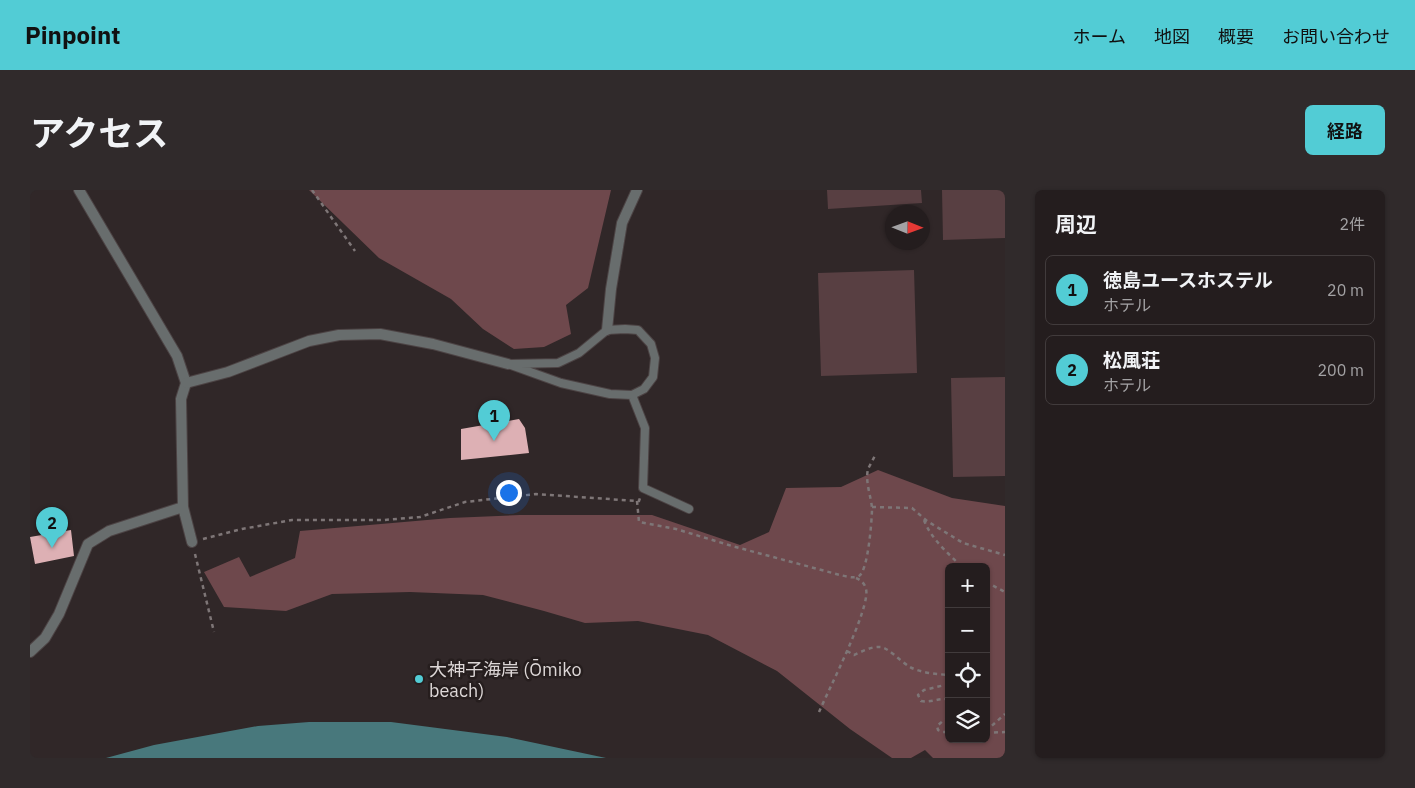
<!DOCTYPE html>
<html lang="ja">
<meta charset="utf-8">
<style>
body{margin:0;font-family:"IBM Plex Sans","Noto Sans JP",sans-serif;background:#302a2b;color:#f1f3f6}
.controls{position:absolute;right:15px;bottom:15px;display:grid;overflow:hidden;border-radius:8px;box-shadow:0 1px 4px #0004}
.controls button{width:45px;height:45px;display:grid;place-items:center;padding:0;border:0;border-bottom:1px solid #413b3c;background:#241d1e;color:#f1f3f6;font:25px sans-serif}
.compass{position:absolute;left:855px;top:15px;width:45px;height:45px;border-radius:50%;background:#241d1e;box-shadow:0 1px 4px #0004;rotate:91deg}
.you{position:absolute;left:478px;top:302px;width:18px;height:18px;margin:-12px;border:4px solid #fff;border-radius:50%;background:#1a73e8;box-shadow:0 0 0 8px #1a73e833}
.badge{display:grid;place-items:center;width:32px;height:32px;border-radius:50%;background:#52ccd5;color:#111;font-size:16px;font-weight:700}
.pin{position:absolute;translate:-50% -41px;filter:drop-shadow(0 1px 2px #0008)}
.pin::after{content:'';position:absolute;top:26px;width:18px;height:15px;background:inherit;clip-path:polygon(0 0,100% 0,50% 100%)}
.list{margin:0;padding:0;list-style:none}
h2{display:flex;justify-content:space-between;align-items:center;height:65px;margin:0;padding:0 20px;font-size:21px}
h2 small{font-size:16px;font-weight:400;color:#a3a2a4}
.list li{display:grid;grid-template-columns:32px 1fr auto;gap:15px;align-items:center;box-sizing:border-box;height:70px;margin:0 10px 10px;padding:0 10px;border:1px solid #413b3c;border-radius:8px}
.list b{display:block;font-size:19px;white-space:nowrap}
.list p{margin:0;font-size:16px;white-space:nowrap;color:#a3a2a4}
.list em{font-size:16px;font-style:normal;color:#a3a2a4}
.icon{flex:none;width:28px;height:28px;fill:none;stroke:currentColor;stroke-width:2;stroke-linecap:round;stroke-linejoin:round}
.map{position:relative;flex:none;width:975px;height:568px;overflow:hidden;border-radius:8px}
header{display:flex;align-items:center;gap:30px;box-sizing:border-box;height:70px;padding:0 25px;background:#52ccd5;color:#111}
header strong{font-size:24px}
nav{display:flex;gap:28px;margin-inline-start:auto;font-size:18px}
.intro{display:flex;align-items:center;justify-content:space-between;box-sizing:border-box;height:120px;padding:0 30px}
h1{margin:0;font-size:35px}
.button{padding:12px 22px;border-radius:8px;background:#52ccd5;color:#111;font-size:18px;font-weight:700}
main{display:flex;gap:30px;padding:0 30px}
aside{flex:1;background:#241d1e;border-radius:8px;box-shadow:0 1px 4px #0004}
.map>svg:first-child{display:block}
</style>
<header>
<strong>Pinpoint</strong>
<nav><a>ホーム</a><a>地図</a><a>概要</a><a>お問い合わせ</a></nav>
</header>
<div class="intro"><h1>アクセス</h1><a class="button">経路</a></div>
<main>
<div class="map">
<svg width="975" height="568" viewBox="0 0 975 568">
<rect width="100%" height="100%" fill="#302728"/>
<path fill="#583f42" d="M797 0H891L892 13 798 19Z
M912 0H975V48L913 50Z
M884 80 887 183 791 186 788 83Z
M975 187V286L923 287 921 188Z"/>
<path fill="#6e484c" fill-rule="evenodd" d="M279 0H581L558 98 536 115 541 144 514 157 484 159 453 139 421 109 349 68Z
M848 280 922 308 975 316V568H903L895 560 881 568H862L820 539 747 481 678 445 608 431 555 433 514 421 453 405 380 402 302 404 256 421 194 417 174 382 209 367 220 387 265 368 270 341 420 328 490 325H622L710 355 739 342 756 298 811 297ZM919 377H956V549H919Z"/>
<path fill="#48787c" d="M279 532H361L477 547 576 568H76L124 555 228 536Z"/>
<path fill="#ddb0b4" d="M489 229 495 238 499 263 431 270V239Z
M41 340 44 366 5 374 0 347Z"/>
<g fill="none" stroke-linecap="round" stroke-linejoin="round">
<g stroke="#4c4344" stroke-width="10">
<path id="service" d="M595 139 608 140 621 154 625 168 623 187 614 199 602 205 580 204 531 193 478 174 528 173 549 163 577 140Z
M602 205 615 238 613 298 659 319"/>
</g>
<g stroke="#4c4344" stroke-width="12">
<path id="minor" d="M49 0 147 166 156 193 151 209 153 317 162 352
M0 462 15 448 29 424 58 354 79 341 153 317"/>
</g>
<g stroke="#4c4344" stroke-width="12">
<path id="tertiary" d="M577 140 581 99 592 33 607 0
M156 193 198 182 279 151 309 145 350 144 403 154 478 174"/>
</g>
<path stroke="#7e7677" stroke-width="2.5" stroke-dasharray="4 4" stroke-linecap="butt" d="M282 0 325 61
M607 311 609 332 646 339 702 356 810 385C815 386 824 389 829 386 838 381 842 330 842 318 841 306 835 292 838 279 840 275 843 270 845 265
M842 317 882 318 897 331 933 353 975 365
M894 330C901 349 918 363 932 377
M173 349 212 339 262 330H354L390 327 435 312 506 304 607 311H609L610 308
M165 364 184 442
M956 392 975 402
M817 461 824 465C831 462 842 456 850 457 858 457 871 472 880 477 891 483 906 484 919 485
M919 494 894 500 888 505 891 511C901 513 908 508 919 509
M789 522C798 501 841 417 836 399 835 394 831 390 826 388
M919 529 914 530 907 536 908 540 913 542H919
M956 541 975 524
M956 543 975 542"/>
<use href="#service" stroke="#686d6d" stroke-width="8"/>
<use href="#minor" stroke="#686d6d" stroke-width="10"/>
<use href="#tertiary" stroke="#686d6d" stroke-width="10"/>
</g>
<circle fill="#52ccd5" stroke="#261e1e" stroke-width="2" cx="389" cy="489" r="5"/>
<g text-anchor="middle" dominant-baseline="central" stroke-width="5" stroke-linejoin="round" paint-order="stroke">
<g font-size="18" fill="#ddd7d7" stroke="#261e1e" text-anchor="start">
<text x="399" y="479">大神子海岸 (Ōmiko<tspan x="399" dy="21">beach)</tspan></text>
</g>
</g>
</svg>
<div class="controls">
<button>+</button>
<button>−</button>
<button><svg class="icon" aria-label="locate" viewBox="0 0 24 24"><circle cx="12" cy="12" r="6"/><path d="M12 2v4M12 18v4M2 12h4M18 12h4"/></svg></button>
<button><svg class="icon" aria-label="layers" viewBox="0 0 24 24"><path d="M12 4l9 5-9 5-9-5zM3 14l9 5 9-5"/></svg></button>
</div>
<svg class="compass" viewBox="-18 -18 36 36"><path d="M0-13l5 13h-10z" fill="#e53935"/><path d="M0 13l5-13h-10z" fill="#a3a2a4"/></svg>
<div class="you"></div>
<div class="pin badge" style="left:464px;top:251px">1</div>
<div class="pin badge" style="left:22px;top:358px">2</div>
</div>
<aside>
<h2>周辺<small>2件</small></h2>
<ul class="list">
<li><span class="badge">1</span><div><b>徳島ユースホステル</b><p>ホテル</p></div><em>20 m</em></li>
<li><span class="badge">2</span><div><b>松風荘</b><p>ホテル</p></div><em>200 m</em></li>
</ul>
</aside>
</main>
